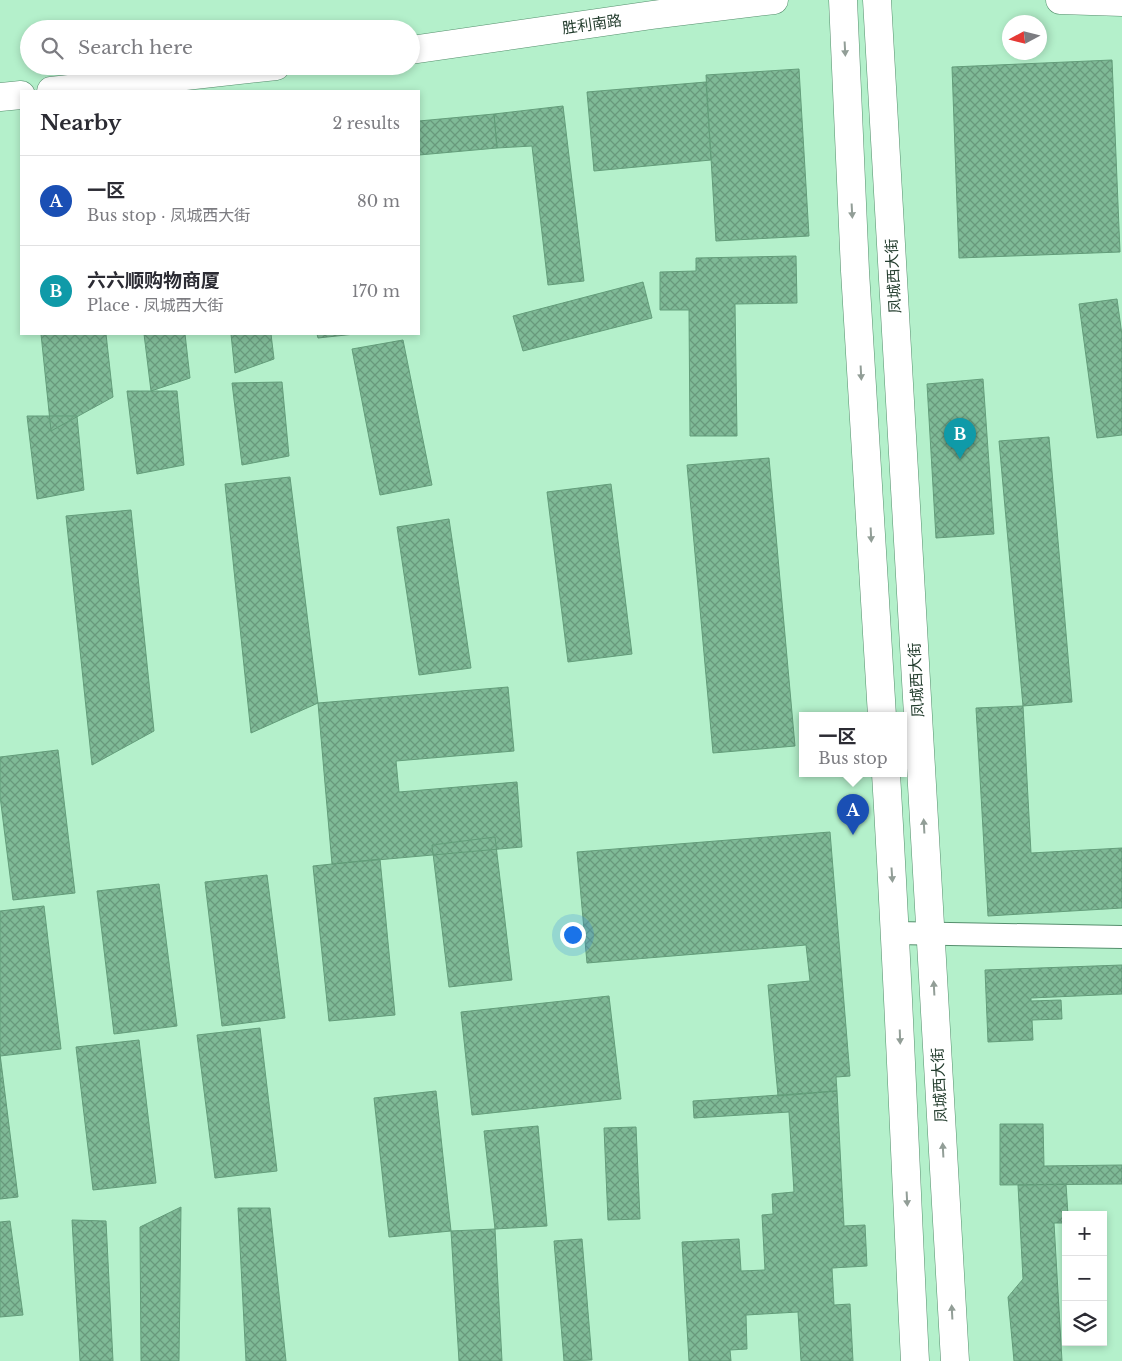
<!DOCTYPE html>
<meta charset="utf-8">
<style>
body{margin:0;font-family:"Libre Baskerville","Noto Sans SC",serif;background:#f7f7f7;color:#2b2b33}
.controls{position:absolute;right:15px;bottom:15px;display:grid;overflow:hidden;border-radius:0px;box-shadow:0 2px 8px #0003}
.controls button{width:45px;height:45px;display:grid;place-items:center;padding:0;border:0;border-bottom:1px solid #e1e1e2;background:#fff;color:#2b2b33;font:25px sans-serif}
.compass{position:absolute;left:1002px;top:15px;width:45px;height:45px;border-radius:50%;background:#fff;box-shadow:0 2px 8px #0003;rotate:263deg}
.you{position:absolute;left:572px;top:934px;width:18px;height:18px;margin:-12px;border:4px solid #fff;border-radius:50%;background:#1a73e8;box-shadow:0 0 0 8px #1a73e833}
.badge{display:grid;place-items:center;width:32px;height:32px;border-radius:50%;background:#2563eb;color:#fff;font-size:16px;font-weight:700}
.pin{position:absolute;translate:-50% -41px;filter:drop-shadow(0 1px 2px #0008)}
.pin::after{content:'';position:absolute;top:26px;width:18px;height:15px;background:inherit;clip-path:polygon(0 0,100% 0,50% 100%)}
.popup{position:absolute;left:799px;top:712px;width:108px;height:65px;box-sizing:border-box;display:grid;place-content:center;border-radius:0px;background:#fff;filter:drop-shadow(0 1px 4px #0005);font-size:16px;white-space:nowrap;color:#7c7c81}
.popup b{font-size:19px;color:#2b2b33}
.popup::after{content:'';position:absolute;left:50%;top:100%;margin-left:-10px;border:10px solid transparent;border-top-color:#fff}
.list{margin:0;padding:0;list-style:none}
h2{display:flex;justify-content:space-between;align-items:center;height:65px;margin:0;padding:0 20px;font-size:21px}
h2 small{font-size:16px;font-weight:400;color:#7c7c81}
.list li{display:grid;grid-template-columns:32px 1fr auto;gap:15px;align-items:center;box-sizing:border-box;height:90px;padding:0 20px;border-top:1px solid #e1e1e2}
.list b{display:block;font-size:19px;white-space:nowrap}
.list p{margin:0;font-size:16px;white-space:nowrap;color:#7c7c81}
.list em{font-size:16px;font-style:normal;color:#7c7c81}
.icon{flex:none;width:28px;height:28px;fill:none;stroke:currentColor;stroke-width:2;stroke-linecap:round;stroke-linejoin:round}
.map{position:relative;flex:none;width:1122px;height:1361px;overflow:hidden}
.search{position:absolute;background:#fff;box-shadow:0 2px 8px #0003;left:20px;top:20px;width:400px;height:55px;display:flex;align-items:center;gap:12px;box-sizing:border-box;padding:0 18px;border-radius:28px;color:#7c7c81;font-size:19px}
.panel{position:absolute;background:#fff;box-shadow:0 2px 8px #0003;left:20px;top:90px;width:400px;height:245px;border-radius:0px}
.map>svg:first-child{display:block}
</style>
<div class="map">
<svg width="1122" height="1361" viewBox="0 0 1122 1361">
<defs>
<pattern id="building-cross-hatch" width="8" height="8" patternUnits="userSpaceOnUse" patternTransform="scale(1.25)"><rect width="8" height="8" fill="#7fba97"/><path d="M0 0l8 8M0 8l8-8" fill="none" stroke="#68997c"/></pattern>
</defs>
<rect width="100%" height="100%" fill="#b4f0cb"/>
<path fill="url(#building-cross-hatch)" stroke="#639d7a" d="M1112 60 1120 252 959 258 952 67Z
M799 69 809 236 716 241 706 75Z
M706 82 711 160 594 171 587 92Z
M563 106 584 281 548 285 532 146 497 148 494 114Z
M494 114 497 148 419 155V121Z
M796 256 797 303 735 304 737 436H690L689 310H660V272L696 271V258Z
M643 282 652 318 523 351 513 316Z
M1117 299 1122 335V435L1097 438 1079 304Z
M41 334H106L113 397 51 431Z
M144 334H185L190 378 151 391Z
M231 334H271L274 359 235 373Z
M317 334H355L318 338Z
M403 340 432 485 380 495 352 349Z
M983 379 994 534 936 538 927 384Z
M282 382 289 456 242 465 232 383Z
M127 391H177L184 465 137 474Z
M27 416H77L84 490 37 499Z
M1049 437 1072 702 1023 706 999 441Z
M769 458 795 746 713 753 687 465Z
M290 477 318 703 251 733 225 484Z
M611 484 632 654 568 662 547 492Z
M131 510 154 731 92 765 66 516Z
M449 519 471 668 419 675 397 527Z
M508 687 514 751 396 761 399 792 517 782 522 847 332 864 318 703Z
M1023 706 1031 853 1122 848V908L988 916 976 708Z
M58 750 75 893 13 900 0 796V757Z
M830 832 850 1076 836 1077 837 1091 778 1096 768 985 810 981 806 945 587 963 577 852Z
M495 837 512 980 449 987 432 845Z
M380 859 395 1015 329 1021 313 866Z
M267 875 285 1018 222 1026 205 882Z
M159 884 177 1026 114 1034 97 891Z
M44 906 61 1049 0 1056V911Z
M1122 965V994L1031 998V1001L1061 1000 1062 1019 1032 1020 1033 1040 988 1042 985 970Z
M609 996 621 1099 472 1115 461 1012Z
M260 1028 277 1171 215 1178 197 1035Z
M139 1040 156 1183 93 1190 76 1047Z
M0 1054 18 1197 0 1199Z
M436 1091 451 1231 389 1237 374 1098Z
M837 1091 844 1226 865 1225 867 1266 832 1268 834 1305 850 1304 853 1361H801L798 1312 746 1315 747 1349 730 1350 731 1361H689L682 1242 739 1239 741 1271 765 1270 762 1215 773 1214 772 1194 794 1192 789 1112 694 1118 693 1101Z
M1000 1124H1043L1044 1166 1122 1165V1184L1000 1185Z
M538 1126 547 1226 495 1229 484 1131Z
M636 1127 640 1219 608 1220 604 1128Z
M1066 1184 1068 1215H1066V1223H1054L1062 1361H1014L1008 1297 1023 1279 1018 1185Z
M181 1207 179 1361H141L140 1227Z
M238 1208H270L286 1361H246Z
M72 1220 106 1221 113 1361H80Z
M10 1221 23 1315 0 1317V1222Z
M495 1229 502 1361H459L451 1231Z
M582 1239 592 1360 564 1361 554 1241Z"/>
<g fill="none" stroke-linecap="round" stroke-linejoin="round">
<g stroke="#558f6d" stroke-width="24">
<path id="street" d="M896 933 1122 937"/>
</g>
<g stroke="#558f6d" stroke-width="29">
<path id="secondary" d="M843 0 855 271 882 716
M877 0 955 1361
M1060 0 1122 2
M411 50 652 15 774 0
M51 91 276 66
M0 97 21 95
M886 774C898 969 905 1165 915 1361"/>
</g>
<use href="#street" stroke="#fff" stroke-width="22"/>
<use href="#secondary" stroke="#fff" stroke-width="28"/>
</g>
<defs><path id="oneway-solid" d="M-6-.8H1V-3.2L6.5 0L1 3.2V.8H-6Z" transform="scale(1.25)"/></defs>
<g fill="#929e97">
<use href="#oneway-solid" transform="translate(845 49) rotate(87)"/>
<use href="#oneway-solid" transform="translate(852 211) rotate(87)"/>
<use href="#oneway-solid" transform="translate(861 373) rotate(87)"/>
<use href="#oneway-solid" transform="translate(871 535) rotate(87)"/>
<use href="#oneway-solid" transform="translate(924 826) rotate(-93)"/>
<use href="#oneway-solid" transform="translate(892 875) rotate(86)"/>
<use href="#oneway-solid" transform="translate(934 988) rotate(-93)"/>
<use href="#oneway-solid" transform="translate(900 1037) rotate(88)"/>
<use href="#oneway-solid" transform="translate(943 1150) rotate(-93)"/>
<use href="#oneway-solid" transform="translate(907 1199) rotate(87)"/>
<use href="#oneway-solid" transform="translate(952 1312) rotate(-93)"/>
</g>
<g text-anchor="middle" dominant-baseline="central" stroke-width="4" stroke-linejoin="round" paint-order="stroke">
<g font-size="15" fill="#253e2f" stroke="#fff">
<text transform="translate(592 24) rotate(-8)">胜利南路</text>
<text transform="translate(893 276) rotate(-93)">凤城西大街</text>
<text transform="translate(916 680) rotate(-93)">凤城西大街</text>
<text transform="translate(939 1085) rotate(-93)">凤城西大街</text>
</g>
</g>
</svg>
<div class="controls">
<button>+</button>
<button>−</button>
<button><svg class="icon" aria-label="layers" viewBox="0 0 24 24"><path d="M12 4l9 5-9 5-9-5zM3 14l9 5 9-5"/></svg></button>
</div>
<svg class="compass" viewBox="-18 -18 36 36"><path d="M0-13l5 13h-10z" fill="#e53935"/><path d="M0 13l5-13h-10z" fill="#7c7c81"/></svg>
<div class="you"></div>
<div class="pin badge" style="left:853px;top:835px;background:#1a4fb4">A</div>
<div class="popup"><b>一区</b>Bus stop</div>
<div class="pin badge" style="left:960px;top:459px;background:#0f9aa8">B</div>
<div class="search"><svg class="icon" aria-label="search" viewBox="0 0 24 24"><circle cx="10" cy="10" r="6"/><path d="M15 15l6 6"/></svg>Search here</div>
<section class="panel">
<h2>Nearby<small>2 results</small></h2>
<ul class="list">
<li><span class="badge" style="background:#1a4fb4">A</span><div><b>一区</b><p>Bus stop · 凤城西大街</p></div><em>80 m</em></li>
<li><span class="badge" style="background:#0f9aa8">B</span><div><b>六六顺购物商厦</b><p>Place · 凤城西大街</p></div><em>170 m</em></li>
</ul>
</section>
</div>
